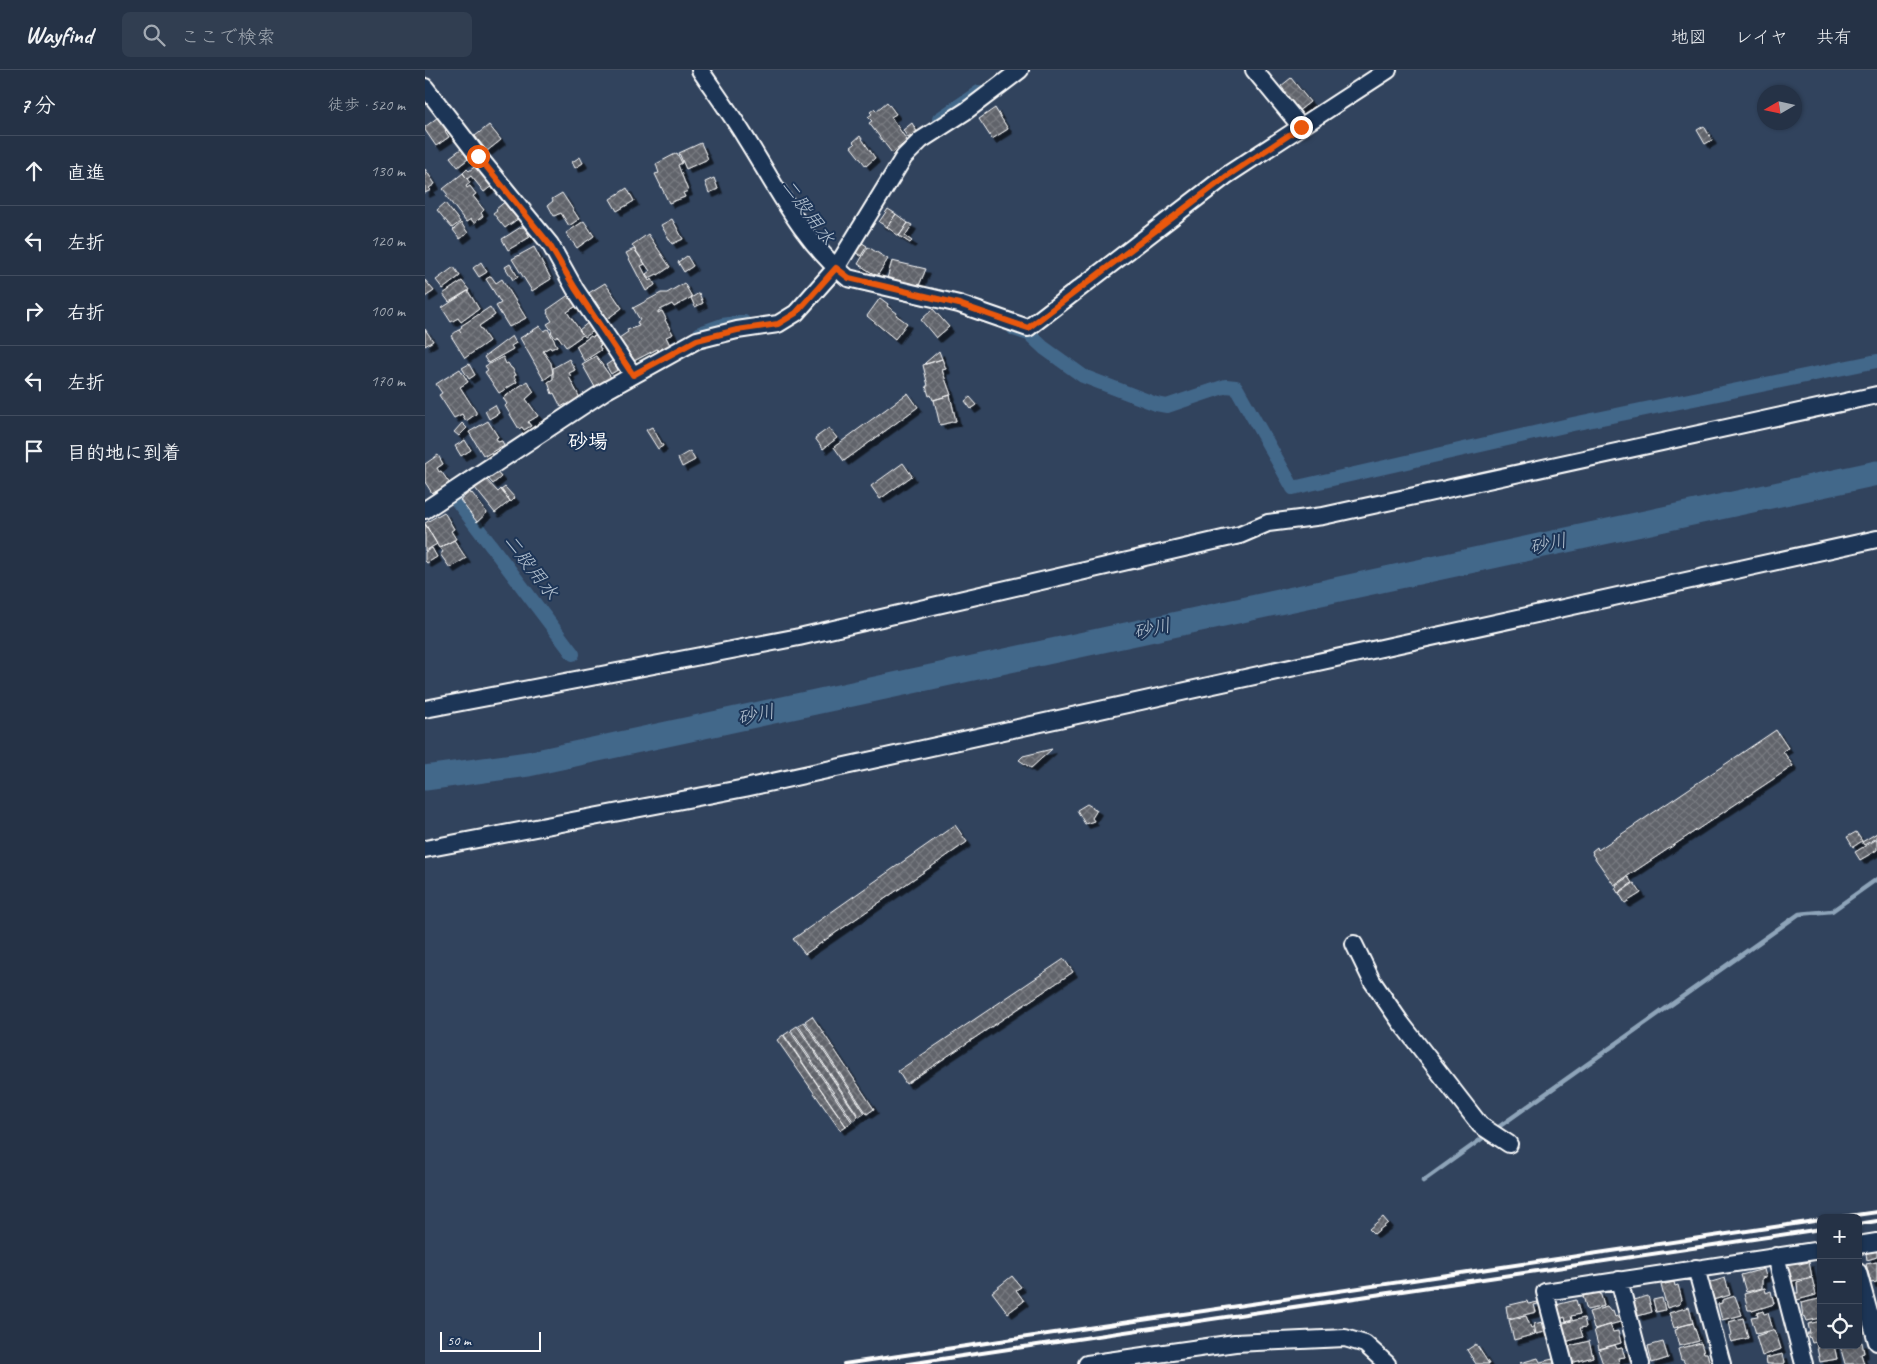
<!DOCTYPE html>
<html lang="ja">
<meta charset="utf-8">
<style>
body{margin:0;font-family:Caveat,"Klee One",sans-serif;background:#313e51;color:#f1f3f6}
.controls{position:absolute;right:15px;bottom:15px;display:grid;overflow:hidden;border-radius:8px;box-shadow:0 1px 4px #0004}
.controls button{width:45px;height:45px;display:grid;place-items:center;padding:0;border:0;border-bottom:1px solid #424d5f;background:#253246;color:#f1f3f6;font:25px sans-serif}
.compass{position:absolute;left:1332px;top:15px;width:45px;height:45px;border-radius:50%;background:#253246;box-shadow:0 1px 4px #0004;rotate:261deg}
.scale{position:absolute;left:15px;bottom:12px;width:101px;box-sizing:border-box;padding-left:5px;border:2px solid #fff;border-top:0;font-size:14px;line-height:18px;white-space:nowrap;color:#fff;-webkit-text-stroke:4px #1d3557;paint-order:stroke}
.stop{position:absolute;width:15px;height:15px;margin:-11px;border:4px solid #ea580c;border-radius:50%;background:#fff}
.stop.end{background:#ea580c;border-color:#fff;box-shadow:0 1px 5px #0008}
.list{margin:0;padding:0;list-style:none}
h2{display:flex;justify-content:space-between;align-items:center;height:65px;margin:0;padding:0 20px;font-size:21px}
h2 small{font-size:16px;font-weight:400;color:#a3aab3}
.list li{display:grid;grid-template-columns:32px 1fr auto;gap:15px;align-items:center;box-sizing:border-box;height:70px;padding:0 20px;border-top:1px solid #424d5f}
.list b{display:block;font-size:19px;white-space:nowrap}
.list em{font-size:16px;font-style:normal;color:#a3aab3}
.icon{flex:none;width:28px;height:28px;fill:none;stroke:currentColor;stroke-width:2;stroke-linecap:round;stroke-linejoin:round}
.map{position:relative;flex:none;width:1452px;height:1294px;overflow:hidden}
header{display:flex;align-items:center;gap:30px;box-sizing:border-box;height:70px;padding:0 25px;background:#253246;border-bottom:1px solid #424d5f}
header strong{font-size:24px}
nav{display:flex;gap:28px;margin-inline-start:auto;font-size:18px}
.search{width:350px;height:45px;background:#313e51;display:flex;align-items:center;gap:12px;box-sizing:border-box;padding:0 18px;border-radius:8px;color:#a3aab3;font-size:19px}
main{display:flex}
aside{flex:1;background:#253246}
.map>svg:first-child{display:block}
</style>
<header>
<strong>Wayfind</strong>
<div class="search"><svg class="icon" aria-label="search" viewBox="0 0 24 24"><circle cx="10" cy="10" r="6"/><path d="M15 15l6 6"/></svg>ここで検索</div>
<nav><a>地図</a><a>レイヤ</a><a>共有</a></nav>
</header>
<main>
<aside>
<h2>7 分<small>徒歩 · 520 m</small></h2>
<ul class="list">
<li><svg class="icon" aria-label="ahead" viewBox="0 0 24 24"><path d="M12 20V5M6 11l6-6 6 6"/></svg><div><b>直進</b></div><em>130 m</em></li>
<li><svg class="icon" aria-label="left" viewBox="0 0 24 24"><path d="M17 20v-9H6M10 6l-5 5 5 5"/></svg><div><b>左折</b></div><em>120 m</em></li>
<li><svg class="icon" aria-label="right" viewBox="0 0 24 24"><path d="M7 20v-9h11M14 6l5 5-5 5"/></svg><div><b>右折</b></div><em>100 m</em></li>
<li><svg class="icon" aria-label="left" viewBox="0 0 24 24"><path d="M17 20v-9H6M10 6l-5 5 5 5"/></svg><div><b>左折</b></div><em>170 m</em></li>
<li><svg class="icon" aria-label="arrive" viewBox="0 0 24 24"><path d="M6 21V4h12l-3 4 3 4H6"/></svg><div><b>目的地に到着</b></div></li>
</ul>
</aside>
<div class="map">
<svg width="1452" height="1294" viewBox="0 0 1452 1294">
<defs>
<pattern id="building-cross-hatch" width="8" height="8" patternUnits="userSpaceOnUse" patternTransform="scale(1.25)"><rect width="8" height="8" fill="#60636a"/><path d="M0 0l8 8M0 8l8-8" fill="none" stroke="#787a80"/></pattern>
<filter id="shadow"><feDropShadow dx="4.5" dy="4.5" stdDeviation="0" flood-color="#0009"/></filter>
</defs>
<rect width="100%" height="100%" fill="#31435d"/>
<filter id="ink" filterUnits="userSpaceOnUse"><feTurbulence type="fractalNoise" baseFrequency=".02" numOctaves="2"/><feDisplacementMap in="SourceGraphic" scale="10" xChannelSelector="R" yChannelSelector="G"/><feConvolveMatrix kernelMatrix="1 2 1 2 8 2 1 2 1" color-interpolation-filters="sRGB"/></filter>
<g filter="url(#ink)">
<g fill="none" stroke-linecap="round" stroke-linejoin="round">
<path stroke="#8ea4b9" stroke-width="4.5" d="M1068 1061 1374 844 1407 841 1452 809
M998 1111 1062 1065"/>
<path stroke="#43678a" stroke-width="14" d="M514 49 554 22
M589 259 604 264 619 278 658 306 731 334 742 336 801 316 811 317 868 418 1148 354 1452 291
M275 263 297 255 319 252
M214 293 235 282
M33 432 148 584"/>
<path stroke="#43678a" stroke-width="25" d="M0 708 103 694 1452 403"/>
</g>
<path fill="url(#building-cross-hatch)" stroke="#fff" filter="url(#shadow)" d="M866 8 885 32 872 42 858 25 861 23 856 16Z
M462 32 471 44 466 47 481 69 480 70 481 72 467 83 444 53 447 51 443 47 447 44 445 42 449 39 451 41Z
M570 38 583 59 567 69 554 49Z
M13 47 22 59 20 61 24 67 11 76 0 60V57Z
M487 53 492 62 483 68 478 60Z
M64 55 76 70 62 81 50 66Z
M1279 56 1287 70 1280 74 1272 60Z
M435 66 450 88 441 96 426 77 430 74 428 72Z
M276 73 283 89 261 99 254 83Z
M36 79 43 89 33 97 25 87Z
M252 83 257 93 253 95 263 121 258 123 260 127 244 133 230 104 234 103 231 94Z
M155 87 158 93 150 98 147 92Z
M52 95 68 115 59 122 46 106 42 109 38 103 42 99 44 101Z
M0 99 10 114 4 118 6 120 0 123Z
M38 103 45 113 41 116 42 118 45 116 51 124 48 126 59 140 56 143 58 146 49 153 46 149 41 152 21 126 23 125 18 119Z
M289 108 293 119 284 123 280 112Z
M202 118 209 131 192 141 185 129Z
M137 123 154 149 144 156 136 143 129 146 123 135 128 131 127 129Z
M81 131 94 148 80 158 68 143 72 140 71 139Z
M20 133 35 152 27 158 12 140Z
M463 139 471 144 462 157 454 152Z
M471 144 483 153 474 166 462 157Z
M247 149 258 169 247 174 236 155Z
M159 151 169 166 152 178 141 163Z
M36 153 43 163 35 169 28 160Z
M483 153 487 155 480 166 487 171 485 173 474 166Z
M96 157H99L105 167 83 180 77 169Z
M223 164 245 197 233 205 232 204 224 208 221 204 225 201 207 175Z
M434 171 442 176 436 186 428 181Z
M109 177 126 209 107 221 87 189Z
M443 177 463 189 452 206 433 194Z
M209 179 220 194 216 196 224 211 227 209 230 215 221 221 201 183Z
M262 186 268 196 259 202 253 192Z
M467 191 501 199 492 220 461 212Z
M56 192 62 202 54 207 48 198Z
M85 194 93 207 88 210 80 197Z
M29 197 35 206 18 219 11 210Z
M66 206 71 213 77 209 101 248 84 257 71 236 76 233 61 209Z
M0 210 9 221 0 227Z
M37 211 44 220 24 232 18 224Z
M180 213 197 238 182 249 170 231 168 233 162 224Z
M259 213 267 227 249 237 247 234 233 241V243L237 241 241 249 240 250 248 264 241 267 245 275 233 281 232 279 207 292 194 268 203 262 202 260 214 256 212 252 215 250 208 238 236 223H242Z
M43 221 54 239 36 252 33 248 26 252 17 238Z
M274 223 278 233 270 237 266 228Z
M145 224 153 235 142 242 158 265 141 277 133 266 130 268 126 262 127 261 122 254 127 251 122 243 123 242 122 240Z
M455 228 463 234 462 236 472 243 471 245 482 253 470 269 442 246Z
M65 237 70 245 54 256 64 271 40 288 26 266 33 260 36 262 34 259 37 257 36 256Z
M508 239 524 257 511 268 496 250Z
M164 252 170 260 160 267 154 260Z
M115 256 119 261 123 259 132 276 126 279 125 277 118 281 126 293 128 303 119 310 95 268Z
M0 259 8 271 0 276Z
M87 266 91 273 86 276 88 279 63 293 59 287Z
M166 266 167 267 171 266 176 275 174 276 176 280 159 291 151 276Z
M514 281 517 289 501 294 500 293Z
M171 286 187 309 171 319 157 294Z
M78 287 81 294 83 293 86 298H87L91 305 89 306 92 312 74 323 60 302 63 300 60 296Z
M144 289 150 300 144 303 146 306 144 307 156 330 142 336 141 334 136 337 129 323 127 324 123 312 128 309V298Z
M190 289 196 298 186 304 181 295Z
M517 289 521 299 517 300 526 325 508 330 506 325 504 326 501 316H503L498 295Z
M44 294 50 305 44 309 37 298Z
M35 299 43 312 35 317 51 342V344L41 351 37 344 29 348 14 325 17 323 11 314Z
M102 311 109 322 101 329 113 346 103 352 106 356 99 360 97 357 94 359 80 336 82 334 78 328Z
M483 323 493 337 419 391 409 377Z
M525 325 531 351 515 355 509 330Z
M545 327 552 335 546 339 540 331Z
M70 335 74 343 64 349 60 341Z
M63 351 73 367 71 368 73 372 77 371 79 375 60 386V384L58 385 44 362Z
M37 353 42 358 34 366 29 362Z
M227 357 238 376 233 379 221 360Z
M404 358 412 368 398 379 390 368Z
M40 370 46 380 36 386 30 376Z
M265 381 270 390 257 397 253 388Z
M13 385 18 394 12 398 14 402 16 401 25 414 12 423 10 421 7 423 0 412V394Z
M478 393 487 406 455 429 446 416Z
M70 400 76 407 68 414 62 407Z
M61 409 73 422 76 419 85 431 70 443 50 418Z
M80 417 90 428 86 432 76 420Z
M45 422 46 424 47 423 62 443 52 452 35 430Z
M19 442 29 459 26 461 31 469 14 478 0 453Z
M0 454 12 474 0 481Z
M29 470 41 488 25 498 15 484 18 482 15 478Z
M7 478 12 487 2 493 0 491V482Z
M1351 660 1363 678 1358 681 1368 696 1189 815 1167 784H1168L1167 781 1172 777 1173 780Z
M627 679 606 698 594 690 598 686Z
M662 734 672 740 667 748 669 751 660 754 652 740Z
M530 755 542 772 380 884 368 869Z
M1431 762 1437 771 1428 777 1422 767Z
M1452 763V768L1439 775 1437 772Z
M1452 769V780L1435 790 1430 782Z
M1203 807 1207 813 1193 823 1190 818 1192 817 1191 815Z
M1209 813 1216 823 1200 833 1194 823Z
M639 889 648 902 481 1014 473 1001Z
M387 946 449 1039 442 1044 380 951Z
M379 952 440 1043 434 1047 373 955Z
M372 956 433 1047 428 1051 366 960Z
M365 961 427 1052 421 1056 359 965Z
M358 965 421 1056 415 1060 352 970Z
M958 1147 963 1153 949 1164 944 1159Z
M1452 1181V1187L1442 1190 1441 1183Z
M1373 1191 1374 1194 1384 1192 1387 1207 1363 1212 1359 1194Z
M1452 1192V1212L1446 1213 1441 1194Z
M1339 1199 1341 1207 1337 1208V1218L1321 1222 1316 1205Z
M587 1206 596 1217 591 1220 599 1231 583 1243 567 1222Z
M1300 1208 1305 1225 1288 1230 1283 1213Z
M1387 1208 1391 1225 1372 1230 1370 1223H1373L1372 1212Z
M1249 1212 1250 1216 1253 1215 1257 1230 1255 1231V1234L1242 1238 1236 1215Z
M1340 1218 1341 1223 1346 1221 1349 1234 1327 1241V1240H1323L1319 1224Z
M1175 1222 1179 1236 1162 1240 1158 1226Z
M1223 1226 1227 1242 1213 1246 1208 1230Z
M1310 1226 1317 1245 1297 1250 1293 1234 1297 1233V1230Z
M1237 1228 1240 1240 1231 1242 1228 1230Z
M1394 1229 1396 1232V1248L1382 1251 1380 1246 1378 1247 1376 1233Z
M1151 1230 1155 1244 1146 1246 1147 1250 1141 1252 1140 1247 1135 1249 1131 1235Z
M1102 1231 1103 1234 1113 1232V1234L1109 1235 1111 1242 1083 1249 1081 1236Z
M1182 1237 1186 1242 1188 1241 1190 1247 1195 1245 1199 1251 1169 1259 1164 1242Z
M1264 1237 1268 1253 1249 1258 1244 1243Z
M1338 1241 1339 1244 1343 1243 1348 1260 1331 1264 1326 1247 1333 1246 1332 1243Z
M1101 1246 1106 1258 1108 1257 1110 1264 1089 1270 1084 1250Z
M1159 1248 1161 1257 1155 1258 1158 1267 1140 1272 1135 1254Z
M1318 1248 1323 1268 1306 1272 1304 1266 1307 1265 1304 1252Z
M1396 1251V1271L1387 1273 1385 1267 1384 1268 1382 1263H1385L1383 1254Z
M1117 1252 1120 1262 1111 1264 1109 1254Z
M1268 1253 1274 1271 1254 1276 1250 1260 1253 1259 1252 1257Z
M1185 1255 1188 1262 1193 1261 1196 1273 1174 1279 1169 1260Z
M1350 1260 1356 1279 1337 1286 1331 1266Z
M1164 1271 1168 1287 1146 1293 1141 1277Z
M1238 1272 1243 1288 1227 1293 1223 1276Z
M1396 1272V1275H1409L1412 1289 1395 1292 1391 1273Z
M1437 1272 1439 1283 1436 1284 1439 1294H1420L1415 1276 1433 1275V1273Z
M1276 1273 1279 1283H1282L1285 1294H1260L1258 1290H1256L1253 1279Z
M1051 1274 1064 1294H1051L1042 1280Z
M1190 1275 1192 1279 1197 1278 1200 1287 1193 1288 1194 1294H1178L1173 1280Z
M1358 1284 1360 1292 1359 1294H1342L1341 1288Z
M1113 1288 1115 1292 1128 1289 1129 1294 1095 1293Z"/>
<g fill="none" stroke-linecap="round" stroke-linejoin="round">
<g stroke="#fff" stroke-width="20">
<path id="minor" d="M275 0C290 22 306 44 320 67 351 116 377 171 423 208L534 234 603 258 802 105 963 0
M829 0 876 57
M0 17 53 86 125 174 150 219 208 305
M0 440 180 321 272 270 312 260 353 254 371 243 411 198 479 87 496 70 541 41 595 0
M0 639 374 567 815 465 843 453 898 446 1452 325
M0 779 320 718 1452 469
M929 874 947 911 976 953 1055 1055 1084 1074
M1433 1175 1452 1172
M1351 1186 1379 1294
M1271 1198 1297 1294
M1433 1202 1452 1272
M1194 1210 1216 1294
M662 1294 810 1273 920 1268 940 1274 962 1294
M1139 1294 1120 1222 1396 1180"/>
</g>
<use href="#minor" stroke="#1d3557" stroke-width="16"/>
<path stroke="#fff" stroke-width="4" d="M1410 1148 1452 1142
M1433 1154 1452 1151
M419 1294 1396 1150
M483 1294 1396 1159"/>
</g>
</g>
<g fill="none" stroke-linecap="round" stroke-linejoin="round" filter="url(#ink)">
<path stroke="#ea580c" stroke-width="6" d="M53 86 124 174 150 218 208 305 272 270 312 260 353 254 371 243 411 198 424 208 534 234 603 258 802 106 876 57"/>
</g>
<g text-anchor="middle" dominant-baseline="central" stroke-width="4" stroke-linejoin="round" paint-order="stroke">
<g font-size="19" font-style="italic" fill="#b4c2d0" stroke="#1d3557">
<text transform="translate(383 142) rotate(54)">二股用水</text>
<text transform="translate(1123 474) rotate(-12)">砂川</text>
<text transform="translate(106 497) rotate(53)">二股用水</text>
<text transform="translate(727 559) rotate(-12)">砂川</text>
<text transform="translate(331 645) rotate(-12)">砂川</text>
</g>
<g font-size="20" font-weight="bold" fill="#fff" stroke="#1d3557">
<text x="163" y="371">砂場</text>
</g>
</g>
</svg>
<div class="controls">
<button>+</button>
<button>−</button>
<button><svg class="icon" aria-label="locate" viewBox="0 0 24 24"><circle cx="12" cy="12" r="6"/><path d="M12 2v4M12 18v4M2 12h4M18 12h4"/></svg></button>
</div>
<svg class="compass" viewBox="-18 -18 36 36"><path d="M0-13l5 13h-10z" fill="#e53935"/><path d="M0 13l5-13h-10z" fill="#a3aab3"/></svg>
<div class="scale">50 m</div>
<div class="stop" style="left:53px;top:86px"></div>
<div class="stop end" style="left:876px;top:57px"></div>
</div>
</main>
